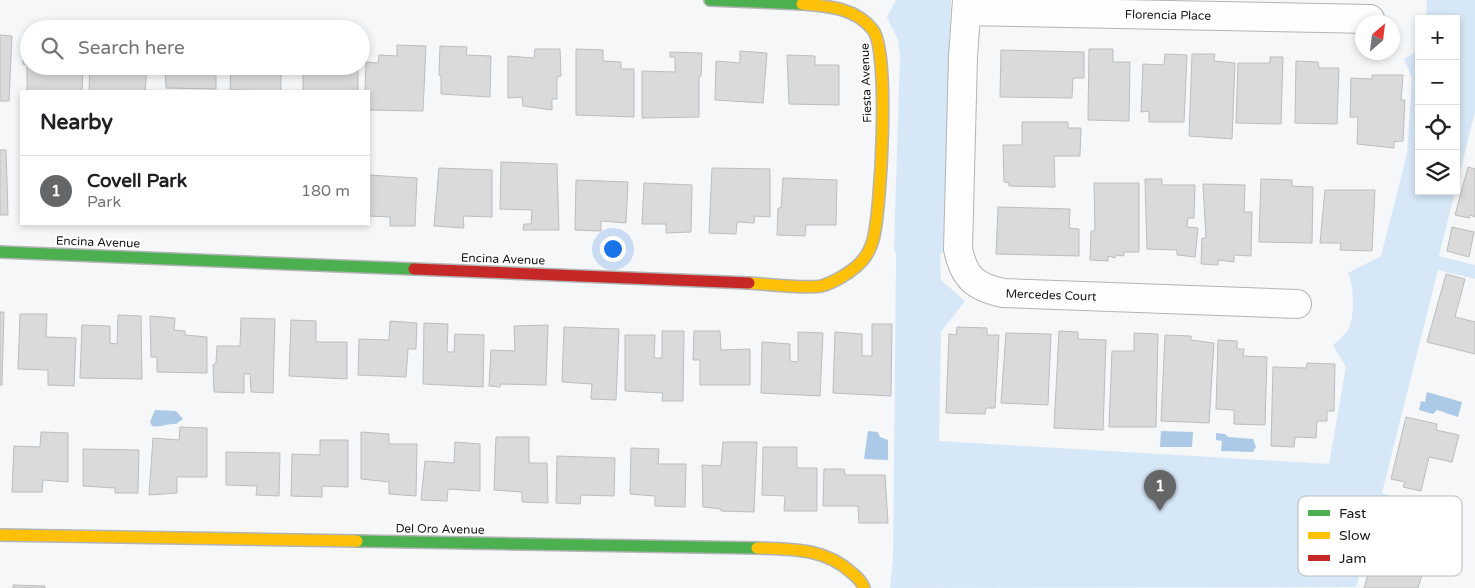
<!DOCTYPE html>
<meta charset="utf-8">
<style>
body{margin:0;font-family:"Varela Round",sans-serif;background:#f2f2f2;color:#202124}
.controls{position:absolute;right:15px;top:15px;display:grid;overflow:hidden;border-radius:0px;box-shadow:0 2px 8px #0003}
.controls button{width:45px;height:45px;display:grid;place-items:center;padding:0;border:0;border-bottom:1px solid #e0e0e0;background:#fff;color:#202124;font:25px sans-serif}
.compass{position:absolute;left:1355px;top:15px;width:45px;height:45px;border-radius:50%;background:#fff;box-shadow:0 2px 8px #0003;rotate:28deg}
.you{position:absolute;left:612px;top:248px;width:18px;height:18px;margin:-12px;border:4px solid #fff;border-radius:50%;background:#1a73e8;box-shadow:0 0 0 8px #1a73e833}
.badge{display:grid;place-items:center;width:32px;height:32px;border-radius:50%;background:#656667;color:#fff;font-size:16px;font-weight:700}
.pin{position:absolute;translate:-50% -41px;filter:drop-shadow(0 1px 2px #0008)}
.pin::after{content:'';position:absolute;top:26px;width:18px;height:15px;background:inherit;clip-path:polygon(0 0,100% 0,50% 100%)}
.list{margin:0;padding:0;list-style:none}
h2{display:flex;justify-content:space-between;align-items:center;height:65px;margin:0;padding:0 20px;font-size:21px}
h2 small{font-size:16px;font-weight:400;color:#757577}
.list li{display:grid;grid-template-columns:32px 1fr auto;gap:15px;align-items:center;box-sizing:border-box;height:70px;padding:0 20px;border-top:1px solid #e0e0e0}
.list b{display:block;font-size:19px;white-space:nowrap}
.list p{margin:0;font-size:16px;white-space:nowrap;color:#757577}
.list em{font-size:16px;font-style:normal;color:#757577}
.icon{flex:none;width:28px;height:28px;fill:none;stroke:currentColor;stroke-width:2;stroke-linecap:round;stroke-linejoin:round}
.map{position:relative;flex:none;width:1475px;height:588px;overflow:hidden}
.search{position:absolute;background:#fff;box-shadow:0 2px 8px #0003;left:20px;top:20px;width:350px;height:55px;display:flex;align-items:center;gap:12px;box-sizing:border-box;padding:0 18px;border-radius:28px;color:#757577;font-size:19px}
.panel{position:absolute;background:#fff;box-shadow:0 2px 8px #0003;left:20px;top:90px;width:350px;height:135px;border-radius:0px}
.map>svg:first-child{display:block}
</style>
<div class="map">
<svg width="1475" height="588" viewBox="0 0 1475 588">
<rect width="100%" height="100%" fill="#f5f7f8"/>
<path fill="#d6e7f7" d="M896 0H951L943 251 940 254 941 280 965 301 941 332 939 441 1329 464 1346 367 1333 345C1339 340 1345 335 1349 328 1355 314 1354 287 1348 273L1381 256 1407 154 1412 78 1404 59 1414 53 1419 47V191H1455L1439 256 1475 265V279L1438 270 1382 493 1427 508 1426 524 1375 514 1356 587 890 588 893 561 896 254 894 249 900 57 898 40 887 17Z
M1427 0H1475V112L1456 188V19H1426Z"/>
<path fill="#accae7" d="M1427 392 1462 402 1458 417 1437 410 1433 414 1419 410 1421 401 1425 402Z
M155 410 176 411 183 419 176 424C168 423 161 428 152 426L150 422Z
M868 431 878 432 880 437 888 440V460L864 459Z
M1161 431 1193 432 1192 447H1160Z
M1216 433 1225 434 1228 437 1253 439 1256 447 1253 452 1221 451 1222 441 1216 440Z"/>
<path fill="#dadadb" stroke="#bcbdbe" d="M24 34H29V66H83L82 91H27V65L23 64Z
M0 35 12 36 9 101H0Z
M397 45 426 46 423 111 369 110V91H365L366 62 378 63 379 55 397 56Z
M440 46 467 47 466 55 491 56 490 97 441 94V76L439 75Z
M535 49H560L561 76 557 77V99H552V110L523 106 522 97 508 98V56L534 58Z
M576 49 603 50V61L621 62V69H634V117L576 115Z
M1089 49H1113V62H1130L1129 121 1088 120Z
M1001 50 1084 52V78H1073L1072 98 1000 97Z
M740 51 767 53 763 103 715 100 716 61 740 63Z
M670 52 702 53 701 76 699 78V117L642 118V71L675 72V57H670Z
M1165 54 1187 55 1184 122H1149V111L1141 112 1143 64 1164 65Z
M1192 54H1215L1214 61 1235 63 1232 139 1189 136Z
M787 55 815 56V65H839V105L789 104Z
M1270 57H1283L1281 124 1236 123 1238 63H1270Z
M1296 61 1318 62 1319 68H1339L1337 124 1295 123Z
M90 66H147L145 91H89Z
M165 66H216V89L166 88Z
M231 66H281V91L230 90Z
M303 66H358V91H303Z
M1372 75H1403L1401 100H1405L1403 141 1394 142V148L1357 144 1358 117H1350L1351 78 1372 79Z
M1022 122H1068V128H1081L1080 156H1054L1055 187 1009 186V183L1004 182 1003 145H1022Z
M0 150H6L8 215H0Z
M501 162 557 164 559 230H523L524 224H531L532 210 500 209Z
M1468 167 1475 169V217L1470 215 1469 218 1455 215Z
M439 168 492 170V217L463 216 464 228 434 226Z
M712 168 770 169V217L755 216 754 223 737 222 736 234 709 233Z
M369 175 417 178 415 226H390V217L369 216Z
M783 178 837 180 836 225H806L805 236 777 235 778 208H781Z
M1145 179H1162V185H1195L1194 218H1188L1187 227 1198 228 1195 257 1177 255V250L1147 249Z
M1261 179 1292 180V186L1313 187 1312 243 1259 242Z
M576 180 628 182 626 223 601 221V231L575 230Z
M644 183 692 185 691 232 666 233V224H642Z
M1094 183H1139V252H1124V256L1116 255 1115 258 1108 256V261L1090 260 1091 231H1095Z
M1203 184 1245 185 1244 212H1252L1251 256 1234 255V262L1218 260V265L1201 264 1202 238H1206Z
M1325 190H1375L1372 251 1340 250 1341 243H1320Z
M998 207 1070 209 1069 228 1079 229V256L996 254Z
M1452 227 1474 232 1469 257 1447 251Z
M1446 274 1465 279 1455 317 1475 322V354L1427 342Z
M0 312H4L2 385H0Z
M20 314H47L46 337 76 338 74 386 48 385V370L18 369Z
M118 315 141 316 142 379 80 378 82 325 110 326V343L117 344Z
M150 316 175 318 174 330 185 331V335L207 337V373L157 372V357H151Z
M241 318 275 319 273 393 251 392 250 374H244V393L214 392 213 365 216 363 217 346H240Z
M291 320 316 321V342H347V379L289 376Z
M390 321 417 323 416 349H408L406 377 358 375 359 339 389 340Z
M424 323 448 324 447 352H454L455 334 484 335 483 387 423 384Z
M872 324H892L891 396 833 393 835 332 862 334V356H872Z
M548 325 546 385 501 384 500 387 489 386 491 350 515 351 514 326Z
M564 327 619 329 616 400 591 399 592 384 562 382Z
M957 327 987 328V335H999L995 408H986L985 414 946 413 949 334 956 335Z
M662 331H684L683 401H662L663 393 625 391V335H655L654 358H662Z
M694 331H720L721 350 750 349V385H700V360H693Z
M1059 331 1078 332V339L1106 340 1103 430 1054 428Z
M798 332 823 333 820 396 761 393 762 342 790 344V361L798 362Z
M1006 333 1051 334 1048 405 1001 403Z
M1134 333 1158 334 1156 427H1109L1112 351H1134Z
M1165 335 1191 336V340L1214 343 1209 423 1161 421Z
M1218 340 1237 341V349H1244L1243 356 1267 357 1265 425 1234 424V410L1216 409Z
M1307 363 1335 364 1334 411H1327V421H1317L1316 438 1295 437 1294 447 1271 446 1273 367 1306 368Z
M1406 417 1437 424 1436 430 1459 435 1452 462 1429 457 1421 491 1403 487 1405 482 1391 479Z
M180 427 207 428V477H177V493L149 495 153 438 179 440Z
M41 432 68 433V482L43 480 42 492H12L14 446 40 447Z
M361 432 389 434V444H417L416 496 389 494V482L361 479Z
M496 437H529V463H547L548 503 522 502V492L494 490Z
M320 440H348V487L322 486V497L291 496 292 454 320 455Z
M455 442 480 444V491L448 489 447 501 421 500 425 461 454 463Z
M723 442H757L754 512 721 511V509L703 507 702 465 721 466Z
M763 447H797V468H817V511H784L785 496 762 495Z
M631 448 659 449 658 464H686L685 507 655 506V496L630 494Z
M83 449 139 450 138 493H115V488L83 486Z
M226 452 280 453 279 496 256 495 257 486 226 485Z
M557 456 615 458 614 496 581 495 580 504 556 503Z
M824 469H844L845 475H885L888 523H859L858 506H823Z
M1382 525 1407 531 1398 561 1401 562V560L1411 562 1408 571 1422 575 1418 588H1364Z
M13 585 45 586V588H13Z"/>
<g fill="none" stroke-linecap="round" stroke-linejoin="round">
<g stroke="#b3b4b5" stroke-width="30">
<path id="street" d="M967 0 963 57 958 249C964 278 975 287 1003 293L1297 304
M966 11 1370 19"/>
</g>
<g stroke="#b3b4b5" stroke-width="14">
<path id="fast" d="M710 0 802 4
M0 252 414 269
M357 541 757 548"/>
</g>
<g stroke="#b3b4b5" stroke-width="14">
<path id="slow" d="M749 283C767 284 806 289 821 286 833 283 848 274 857 266 865 259 870 251 873 240 881 211 890 52 873 30 856 8 828 6 802 4
M0 535 357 541
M757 548C791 549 825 548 852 573 857 577 862 582 864 588"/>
</g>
<g stroke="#b3b4b5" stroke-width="14">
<path id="jam" d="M414 269 749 283"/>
</g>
<use href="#street" stroke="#fefefe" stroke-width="28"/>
<use href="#fast" stroke="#4caf50" stroke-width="11"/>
<use href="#slow" stroke="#ffc107" stroke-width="11"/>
<use href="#jam" stroke="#c62828" stroke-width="11"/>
</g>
<g text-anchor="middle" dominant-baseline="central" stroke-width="4" stroke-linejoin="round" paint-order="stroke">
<g font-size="12" fill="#171819" stroke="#fff">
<text transform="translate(1168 15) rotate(1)">Florencia Place</text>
<text transform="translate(866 83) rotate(-92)">Fiesta Avenue</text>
<text transform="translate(98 242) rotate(2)">Encina Avenue</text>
<text transform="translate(503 259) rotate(2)">Encina Avenue</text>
<text transform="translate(1051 295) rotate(2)">Mercedes Court</text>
<text transform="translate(440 529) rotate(1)">Del Oro Avenue</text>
</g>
</g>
<rect x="1298" y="496" width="164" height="80" rx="8" fill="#fff" stroke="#b9baba" stroke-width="1"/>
<rect x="1308" y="510" width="22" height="6" fill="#4caf50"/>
<rect x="1308" y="532" width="22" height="7" fill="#ffc107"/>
<rect x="1308" y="555" width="22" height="6" fill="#c62828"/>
<g font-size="14" fill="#171819">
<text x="1339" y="518">Fast</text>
<text x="1339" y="540">Slow</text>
<text x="1339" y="563">Jam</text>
</g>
</svg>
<div class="controls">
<button>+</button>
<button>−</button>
<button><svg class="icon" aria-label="locate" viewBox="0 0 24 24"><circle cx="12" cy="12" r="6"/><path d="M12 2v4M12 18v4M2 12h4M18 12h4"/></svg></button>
<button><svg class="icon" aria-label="layers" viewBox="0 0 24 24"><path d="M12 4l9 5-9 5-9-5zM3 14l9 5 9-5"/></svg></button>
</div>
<svg class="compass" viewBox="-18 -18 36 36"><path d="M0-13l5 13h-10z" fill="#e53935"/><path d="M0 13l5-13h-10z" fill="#757577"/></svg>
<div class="you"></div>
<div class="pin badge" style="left:1160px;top:511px">1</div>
<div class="search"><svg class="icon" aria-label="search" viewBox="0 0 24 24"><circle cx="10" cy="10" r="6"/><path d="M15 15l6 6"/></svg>Search here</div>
<section class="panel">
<h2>Nearby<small></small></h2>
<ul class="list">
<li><span class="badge">1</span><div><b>Covell Park</b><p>Park</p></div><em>180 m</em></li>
</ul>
</section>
</div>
